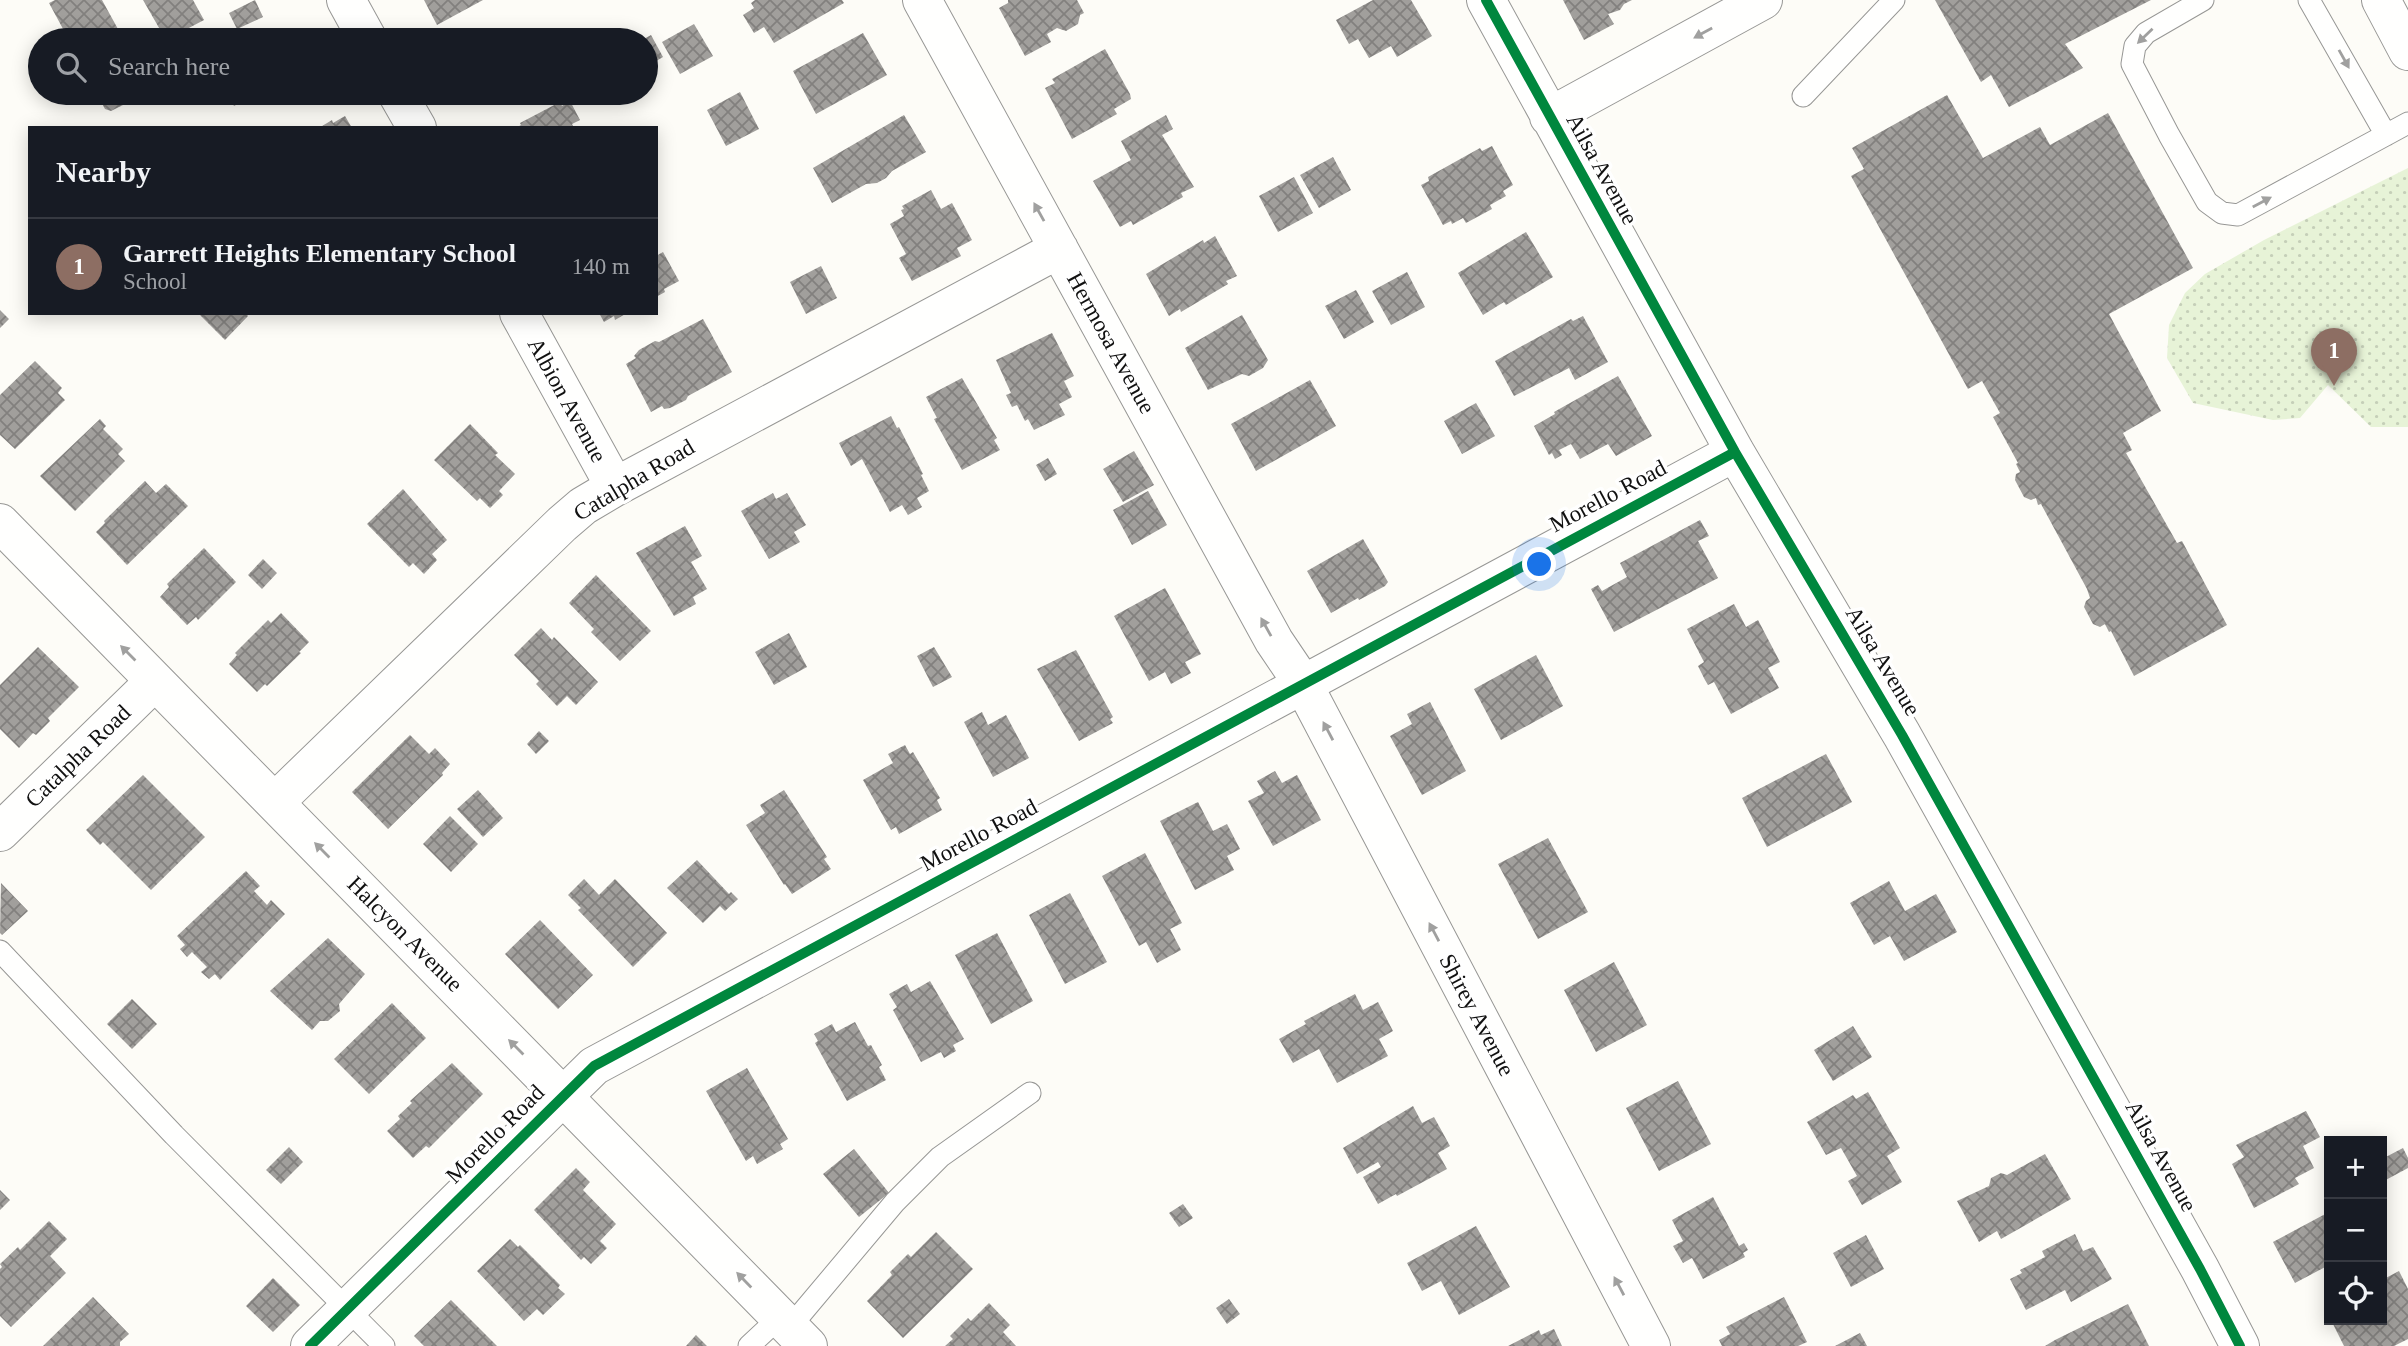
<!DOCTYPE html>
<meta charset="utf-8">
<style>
body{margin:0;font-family:Georgia,serif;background:#20242c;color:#f1f3f6}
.controls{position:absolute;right:21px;bottom:21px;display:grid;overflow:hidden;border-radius:0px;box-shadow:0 4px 18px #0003}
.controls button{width:63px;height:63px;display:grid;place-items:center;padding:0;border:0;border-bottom:2px solid #363941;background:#171b24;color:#f1f3f6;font:35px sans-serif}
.you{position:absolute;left:1540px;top:565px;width:24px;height:24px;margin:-18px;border:5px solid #fff;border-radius:50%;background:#1a73e8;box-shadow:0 0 0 10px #1a73e833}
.badge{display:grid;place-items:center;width:46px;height:46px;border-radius:50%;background:#2563eb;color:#fff;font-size:23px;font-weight:700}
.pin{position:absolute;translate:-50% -58px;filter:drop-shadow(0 2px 4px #0008)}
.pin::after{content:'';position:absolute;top:37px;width:24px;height:21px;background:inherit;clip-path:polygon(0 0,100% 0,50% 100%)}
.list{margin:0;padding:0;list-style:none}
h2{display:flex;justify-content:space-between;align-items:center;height:91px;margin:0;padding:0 28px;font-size:30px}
h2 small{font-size:23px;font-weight:400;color:#9ea1a6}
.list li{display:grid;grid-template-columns:46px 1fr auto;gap:21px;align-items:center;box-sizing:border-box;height:98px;padding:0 28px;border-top:2px solid #363941}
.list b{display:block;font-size:26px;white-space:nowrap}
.list p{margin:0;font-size:23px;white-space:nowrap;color:#9ea1a6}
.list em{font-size:23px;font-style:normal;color:#9ea1a6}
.icon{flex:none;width:38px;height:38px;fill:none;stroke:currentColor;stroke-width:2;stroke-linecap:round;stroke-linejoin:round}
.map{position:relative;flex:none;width:2408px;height:1346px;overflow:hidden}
.search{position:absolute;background:#171b24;box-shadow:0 4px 18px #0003;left:28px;top:28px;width:630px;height:77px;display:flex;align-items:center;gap:18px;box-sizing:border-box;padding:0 24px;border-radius:38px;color:#9ea1a6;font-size:26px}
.panel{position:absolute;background:#171b24;box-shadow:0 4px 18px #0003;left:28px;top:126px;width:630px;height:189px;border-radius:0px}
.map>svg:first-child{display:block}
</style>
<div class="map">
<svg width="2408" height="1346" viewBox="0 0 2408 1346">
<defs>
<pattern id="grass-dots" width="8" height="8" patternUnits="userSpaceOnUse" patternTransform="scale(1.75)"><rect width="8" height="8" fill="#e7f3d7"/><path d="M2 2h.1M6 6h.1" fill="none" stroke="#c5cfb8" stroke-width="1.8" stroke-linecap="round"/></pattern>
<pattern id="building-cross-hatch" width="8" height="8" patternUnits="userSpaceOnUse" patternTransform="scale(1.75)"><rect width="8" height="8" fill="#a19f9c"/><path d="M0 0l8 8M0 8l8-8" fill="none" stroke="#82807e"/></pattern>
</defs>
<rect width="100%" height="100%" fill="#fdfcf7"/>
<path fill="url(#grass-dots)" d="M2408 168V427H2371L2328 385 2300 418 2273 420 2193 403 2167 358 2169 325 2185 293 2205 274 2264 240Z"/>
<path fill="url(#building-cross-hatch)" d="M55 0H102L124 40H69L49 3Z
M143 0H193L204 20 166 40Z
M255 0 263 17 237 29 229 13Z
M424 0H483L437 25Z
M755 0H842L844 3 774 43 764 27 754 33 743 15 754 8 751 3Z
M1008 0H1077L1084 13 1080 15 1078 24 1066 31 1057 28 1047 34 1051 42 1025 56 999 8 1008 3Z
M1373 0H1411L1432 36 1397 57 1391 46 1369 58 1358 39 1349 44 1336 20Z
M1563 0H1632L1624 4 1620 10 1608 14 1614 24 1584 40Z
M1935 0H2151L2065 44 2083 68 2009 107 1991 75 1981 82Z
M694 24 713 56 680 74 662 42Z
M505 31 511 40H489Z
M863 33 887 75 816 114 793 71Z
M651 35 663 57 646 67V40H642Z
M1105 49 1130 94 1131 99 1114 109 1117 114 1072 139 1045 88 1055 83 1052 79Z
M740 92 759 129 726 146 707 110Z
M100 93H126L131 101 111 111 105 109 98 96Z
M227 93H259L234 106Z
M1947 95 1983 158 2040 127 2050 145 2108 113 2193 268 2109 314 2161 411 2123 433 2132 450 2126 453 2177 543 2182 541 2227 625 2134 676 2111 631 2109 632 2105 624 2100 627 2093 624 2084 607 2086 601 2090 598 2087 589 2041 504 2038 505 2036 498 2031 500 2024 497 2015 480 2016 474 2020 472 2016 464 2018 463 1993 417 2000 413 1982 381 1968 389 1851 176 1864 169 1852 148Z
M570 101 580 120 572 124 574 128H516L521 125 520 123 560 102 562 106Z
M904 115 926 152 892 171 886 178 877 183 866 184 832 203 813 168Z
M1166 115 1173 129 1162 135 1194 187 1181 193 1183 197 1133 225 1131 221 1120 227 1093 181 1131 160 1121 141Z
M345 116 352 128H319L332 120 333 123Z
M1492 146 1513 185 1503 191 1506 196 1490 205 1492 209 1466 223 1463 218 1452 224 1451 221 1443 225 1421 185 1429 181 1428 177 1480 148 1482 151Z
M1333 157 1351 190 1319 208 1300 175Z
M1294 177 1313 213 1278 232 1259 196Z
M931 190 941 209 952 203 972 240 957 248 961 256 912 281 899 258 906 254 890 224 904 216 901 210 904 209 902 206Z
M1526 232 1553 277 1506 305 1504 302 1483 315 1458 273Z
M1215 236 1237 276 1226 281 1228 284 1181 312 1180 309 1169 316 1146 274 1203 240 1204 243Z
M663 252 679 281 664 289 665 292 656 297V256Z
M821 266 837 298 806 314 790 282Z
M1407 272 1425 307 1391 325 1372 291Z
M1356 290 1374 322 1344 339 1325 306Z
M0 310 9 319 0 328Z
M198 313H246L248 316 225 340Z
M599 313H627L615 320 614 316 604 322Z
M1242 315 1268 360 1263 368 1249 376 1242 374 1208 390 1185 348Z
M1583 316 1608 362 1575 380 1569 368 1514 396 1495 361 1571 319 1573 321Z
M703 319 732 372 688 396 686 400 670 408 664 409 662 406 651 412 626 364 636 358 634 356 639 350 655 341 659 342Z
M1052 333 1074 376 1064 381 1072 397 1059 404 1065 415 1034 430 1028 419 1025 421 1017 405 1012 407 1006 395 1011 393 996 360Z
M35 361 62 388 58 393 65 400 15 449 0 435V395Z
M1618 376 1652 436 1616 456 1608 444 1580 459 1571 444 1559 450 1562 455 1555 459 1552 453 1549 455 1534 426 1555 414 1554 412Z
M962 378 997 438 994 440 1000 450 962 470 934 419 937 418 926 397Z
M1310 380 1336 426 1256 471 1231 424Z
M1476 403 1495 436 1462 454 1444 421Z
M891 416 897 428 899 427 923 474 921 475 929 491 917 498 922 507 908 515 902 505 890 512 862 459 851 466 839 443Z
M100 419 106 426 103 429 123 449 118 454 125 461 75 511 40 476Z
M470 424 498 453 495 455 515 474 499 491 503 495 490 508 480 498 477 501 434 460Z
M1134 451 1154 485 1123 502 1103 469Z
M1048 458 1057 474 1045 481 1036 465Z
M145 481 156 493 166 484 188 506 127 565 96 532 105 523 104 521Z
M403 489 447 540 432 554 437 560 424 574 413 563 409 567 367 524Z
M1148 491 1167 525 1132 545 1113 510Z
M773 493 776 499 787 493 806 525 794 532 800 542 769 559 741 511Z
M1700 520 1709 536 1698 541 1718 578 1614 632 1591 589 1598 585 1602 591 1627 577 1620 563Z
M685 526 702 556 691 562 707 589 693 597 696 604 674 616 636 553Z
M1363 539 1388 582 1385 586 1359 600 1358 598 1331 613 1307 571Z
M204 548 236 582 198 620 196 617 187 625 160 597 169 587 167 584Z
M263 559 277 573 262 589 248 575Z
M596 575 651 631 620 661 591 632 594 629 569 603Z
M1165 588 1201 654 1185 662 1191 673 1171 684 1165 672 1149 681 1114 616Z
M1734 604 1746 627 1758 620 1780 662 1768 668 1779 688 1731 714 1714 682 1708 685 1705 680 1698 666 1704 662 1687 629Z
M281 613 309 642 299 652 301 653 267 686 265 684 257 692 229 664 237 655 235 653 268 620 271 623Z
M541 628 552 640 554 637 598 682 576 705 567 696 557 706 536 684 539 681 514 655Z
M789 633 807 667 774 685 755 652Z
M38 647 79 687 48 718 50 721 36 735 33 733 19 748 0 729V685Z
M934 647 952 677 933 687 917 656Z
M1076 650 1113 717 1110 719 1113 723 1079 741 1037 669Z
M1536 655 1563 706 1501 740 1474 689Z
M1430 702 1466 771 1422 795 1390 736 1412 724 1407 714Z
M982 712 988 725 1006 715 1029 758 993 777 964 722Z
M539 731 549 741 536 754 527 744Z
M410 735 429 754 435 748 450 764 442 773 443 775 388 829 352 792Z
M905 745 910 754 913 752 940 798 937 800 942 810 899 834 896 827 891 830 863 780 893 763 888 754Z
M1826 754 1852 802 1767 847 1742 798Z
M1275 771 1282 783 1297 775 1321 820 1273 846 1248 801 1264 793 1257 781Z
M143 775 205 837 151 890 103 842 100 845 86 830Z
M478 790 503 818 483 837 457 809Z
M784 790 827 857 824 859 831 869 792 894 785 884 784 885 746 825 765 813 760 805Z
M1198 802 1213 831 1227 824 1240 849 1227 856 1234 870 1195 890 1160 821Z
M450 816 478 844 451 872 423 844Z
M1548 838 1588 912 1538 939 1498 864Z
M1145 853 1182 923 1170 929 1181 950 1157 963 1146 942 1139 946 1102 876Z
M697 860 729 894 731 892 738 899 725 911 720 906 703 923 667 888Z
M246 871 260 886 254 891 267 905 271 900 285 914 220 980 215 974 209 979 201 972 207 967 192 952 187 957 180 949 185 945 177 936Z
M584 879 599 895 615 879 667 933 633 967 578 910 581 908 568 895Z
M1889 881 1905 911 1936 894 1957 932 1904 961 1890 936 1874 945 1850 903Z
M1 883 28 911 2 935 0 933Z
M1070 893 1107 962 1065 984 1029 915Z
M540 920 593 975 558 1009 505 954Z
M997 933 1033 1001 991 1024 955 955Z
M328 938 365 974 339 1004 340 1011 328 1021H320L312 1030 270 991Z
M1614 962 1647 1025 1596 1052 1564 990Z
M930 981 964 1039 953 1045 956 1051 944 1058 941 1052 921 1062 893 1010 897 1007 889 994 907 984 911 992Z
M1355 994 1363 1010 1378 1002 1393 1031 1379 1039 1388 1056 1337 1083 1319 1049 1293 1063 1279 1039 1306 1024 1304 1021Z
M132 999 157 1024 132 1049 107 1024Z
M392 1003 426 1038 369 1094 334 1059Z
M855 1022 868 1046 871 1045 882 1065 879 1067 886 1080 847 1101 815 1043 818 1041 814 1034 832 1024 836 1032Z
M1853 1026 1872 1057 1833 1081 1814 1050Z
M452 1063 483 1094 429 1148 426 1146 413 1158 387 1131 400 1119 398 1116 412 1103 410 1101Z
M747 1068 788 1139 780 1144 783 1149 757 1164 753 1156 746 1161 706 1091Z
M1678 1081 1711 1144 1659 1171 1626 1108Z
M1868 1092 1900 1148 1887 1156 1902 1182 1862 1205 1848 1181 1857 1176 1841 1148 1826 1155 1807 1122 1853 1095 1856 1099Z
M1413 1106 1422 1123 1434 1117 1450 1146 1438 1153 1447 1169 1397 1196 1396 1194 1378 1204 1363 1177 1381 1167 1378 1162 1357 1174 1343 1148Z
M2306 1111 2320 1137 2303 1146 2314 1168 2295 1178 2299 1184 2254 1208 2232 1164 2244 1157 2236 1145Z
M289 1147 303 1162 281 1184 266 1170Z
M2403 1148 2408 1158V1168L2382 1182V1159Z
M854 1149 889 1193 859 1217 823 1174Z
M2045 1154 2071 1199 2001 1239 1997 1231 1979 1242 1957 1201 1989 1186 1991 1178 2001 1173 2007 1175Z
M576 1168 590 1182 583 1190 616 1224 600 1241 607 1248 591 1264 584 1257 581 1260 534 1210Z
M0 1190 10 1200 0 1210Z
M1713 1197 1739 1246 1744 1243 1748 1250 1743 1253 1745 1257 1703 1279 1692 1258 1683 1263 1673 1246 1683 1241 1672 1220Z
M1183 1204 1193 1218 1179 1227 1169 1213Z
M2329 1212V1265L2295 1283 2273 1242Z
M49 1221 67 1239 50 1256 66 1273 11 1327 0 1316V1269L2 1267 0 1264 18 1247 20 1250Z
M1476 1226 1510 1287 1459 1315 1441 1281 1422 1291 1407 1263Z
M936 1232 973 1269 903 1338 867 1301 892 1275 890 1272 908 1254 911 1257Z
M2075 1234 2083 1251 2093 1247 2112 1279 2071 1302 2065 1290 2026 1310 2010 1279 2022 1273 2020 1270 2045 1257 2042 1251Z
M1866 1235 1884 1269 1851 1287 1833 1253Z
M510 1239 518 1247 520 1245 560 1285 558 1288 565 1294 543 1315 537 1309 524 1321 477 1271Z
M2399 1271 2408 1289V1339L2394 1346H2344L2331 1320H2382V1280Z
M273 1278 300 1305 273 1332 246 1306Z
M93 1297 129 1334 120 1342V1346H43Z
M1784 1297 1807 1342 1798 1346H1722L1719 1340 1730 1334 1726 1327Z
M1229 1299 1240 1314 1227 1324 1216 1308Z
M451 1300 497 1346H424L414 1336Z
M989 1303 1010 1325 1003 1332 1016 1346H945L953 1339 950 1336 968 1318 971 1321Z
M2128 1304 2149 1346H2045L2055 1340Z
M1554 1329 1562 1346H1508L1539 1330 1541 1335Z
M1860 1333 1867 1346H1835Z
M696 1335 707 1346H686Z"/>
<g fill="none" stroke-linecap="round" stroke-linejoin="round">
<g stroke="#979795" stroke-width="23">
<path id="service" d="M2203 0 2146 33 2135 46 2132 64 2169 135 2207 202 2222 213 2238 215 2408 123
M2309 0 2386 135
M1803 96 1894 0
M0 951 174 1135 384 1346
M790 1327 895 1202 940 1157 1030 1093
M749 1346 780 1317"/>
</g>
<g stroke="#979795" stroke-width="40">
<path id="minor" d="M346 0 368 40
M922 0 1274 641 1303 684 1651 1346
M1486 0 1735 452 1902 735 2200 1269 2240 1346
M2381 0 2408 51
M397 93 417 128
M1549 117 1763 0
M519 313 615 487
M0 523 808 1346
M275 802 562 524 583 506 615 487 1059 249
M0 832 155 681
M310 1346 594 1066 1735 452"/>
</g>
<use href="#service" stroke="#fffffe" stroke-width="21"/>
<use href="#minor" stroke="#fffffe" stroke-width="38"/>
<g stroke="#fff" stroke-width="15">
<path id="cycleway" d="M1486 0 1735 452 1902 735 2200 1269 2240 1346
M310 1346 594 1066 1735 452"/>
</g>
<use href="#cycleway" stroke="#00873e" stroke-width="10"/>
</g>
<defs><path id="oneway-solid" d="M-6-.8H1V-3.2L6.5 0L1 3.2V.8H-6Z" transform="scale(1.75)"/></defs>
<g fill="#a0a09f">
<use href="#oneway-solid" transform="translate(1703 33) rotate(151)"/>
<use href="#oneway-solid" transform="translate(2145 36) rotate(136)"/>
<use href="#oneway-solid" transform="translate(2344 59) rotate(61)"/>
<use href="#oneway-solid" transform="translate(2262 202) rotate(-28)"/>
<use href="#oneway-solid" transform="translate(1039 212) rotate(-119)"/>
<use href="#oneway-solid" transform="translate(1266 627) rotate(-119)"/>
<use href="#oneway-solid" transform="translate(128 653) rotate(-135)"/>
<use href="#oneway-solid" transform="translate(1328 731) rotate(-118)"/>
<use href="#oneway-solid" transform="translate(322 850) rotate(-135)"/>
<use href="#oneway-solid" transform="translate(1434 932) rotate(-118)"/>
<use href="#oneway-solid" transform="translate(516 1047) rotate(-135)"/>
<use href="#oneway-solid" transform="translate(744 1280) rotate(-134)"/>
<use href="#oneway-solid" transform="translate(1619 1286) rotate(-118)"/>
</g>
<g text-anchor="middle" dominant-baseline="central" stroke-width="7" stroke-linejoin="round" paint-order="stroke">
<g font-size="23" fill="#111" stroke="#fff">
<text transform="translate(1602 169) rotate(61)">Ailsa Avenue</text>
<text transform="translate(1111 343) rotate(61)">Hermosa Avenue</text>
<text transform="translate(567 400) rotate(61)">Albion Avenue</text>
<text transform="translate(634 480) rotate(-31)">Catalpha Road</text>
<text transform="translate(1608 496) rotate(-28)">Morello Road</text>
<text transform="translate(1883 661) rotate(59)">Ailsa Avenue</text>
<text transform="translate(78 756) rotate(-44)">Catalpha Road</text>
<text transform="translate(979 835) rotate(-28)">Morello Road</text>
<text transform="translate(405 934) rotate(45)">Halcyon Avenue</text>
<text transform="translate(1477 1015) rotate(62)">Shirey Avenue</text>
<text transform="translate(495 1134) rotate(-45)">Morello Road</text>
<text transform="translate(2161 1156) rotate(61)">Ailsa Avenue</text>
</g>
</g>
</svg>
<div class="controls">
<button>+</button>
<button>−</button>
<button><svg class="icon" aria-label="locate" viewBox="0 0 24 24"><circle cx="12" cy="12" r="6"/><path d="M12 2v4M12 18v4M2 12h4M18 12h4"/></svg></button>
</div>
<div class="you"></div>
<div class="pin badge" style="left:2334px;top:386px;background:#8d6e63">1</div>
<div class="search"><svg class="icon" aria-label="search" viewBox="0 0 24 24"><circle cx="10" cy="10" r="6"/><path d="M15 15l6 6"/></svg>Search here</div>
<section class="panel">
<h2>Nearby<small></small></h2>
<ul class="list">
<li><span class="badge" style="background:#8d6e63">1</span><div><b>Garrett Heights Elementary School</b><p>School</p></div><em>140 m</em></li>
</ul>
</section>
</div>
